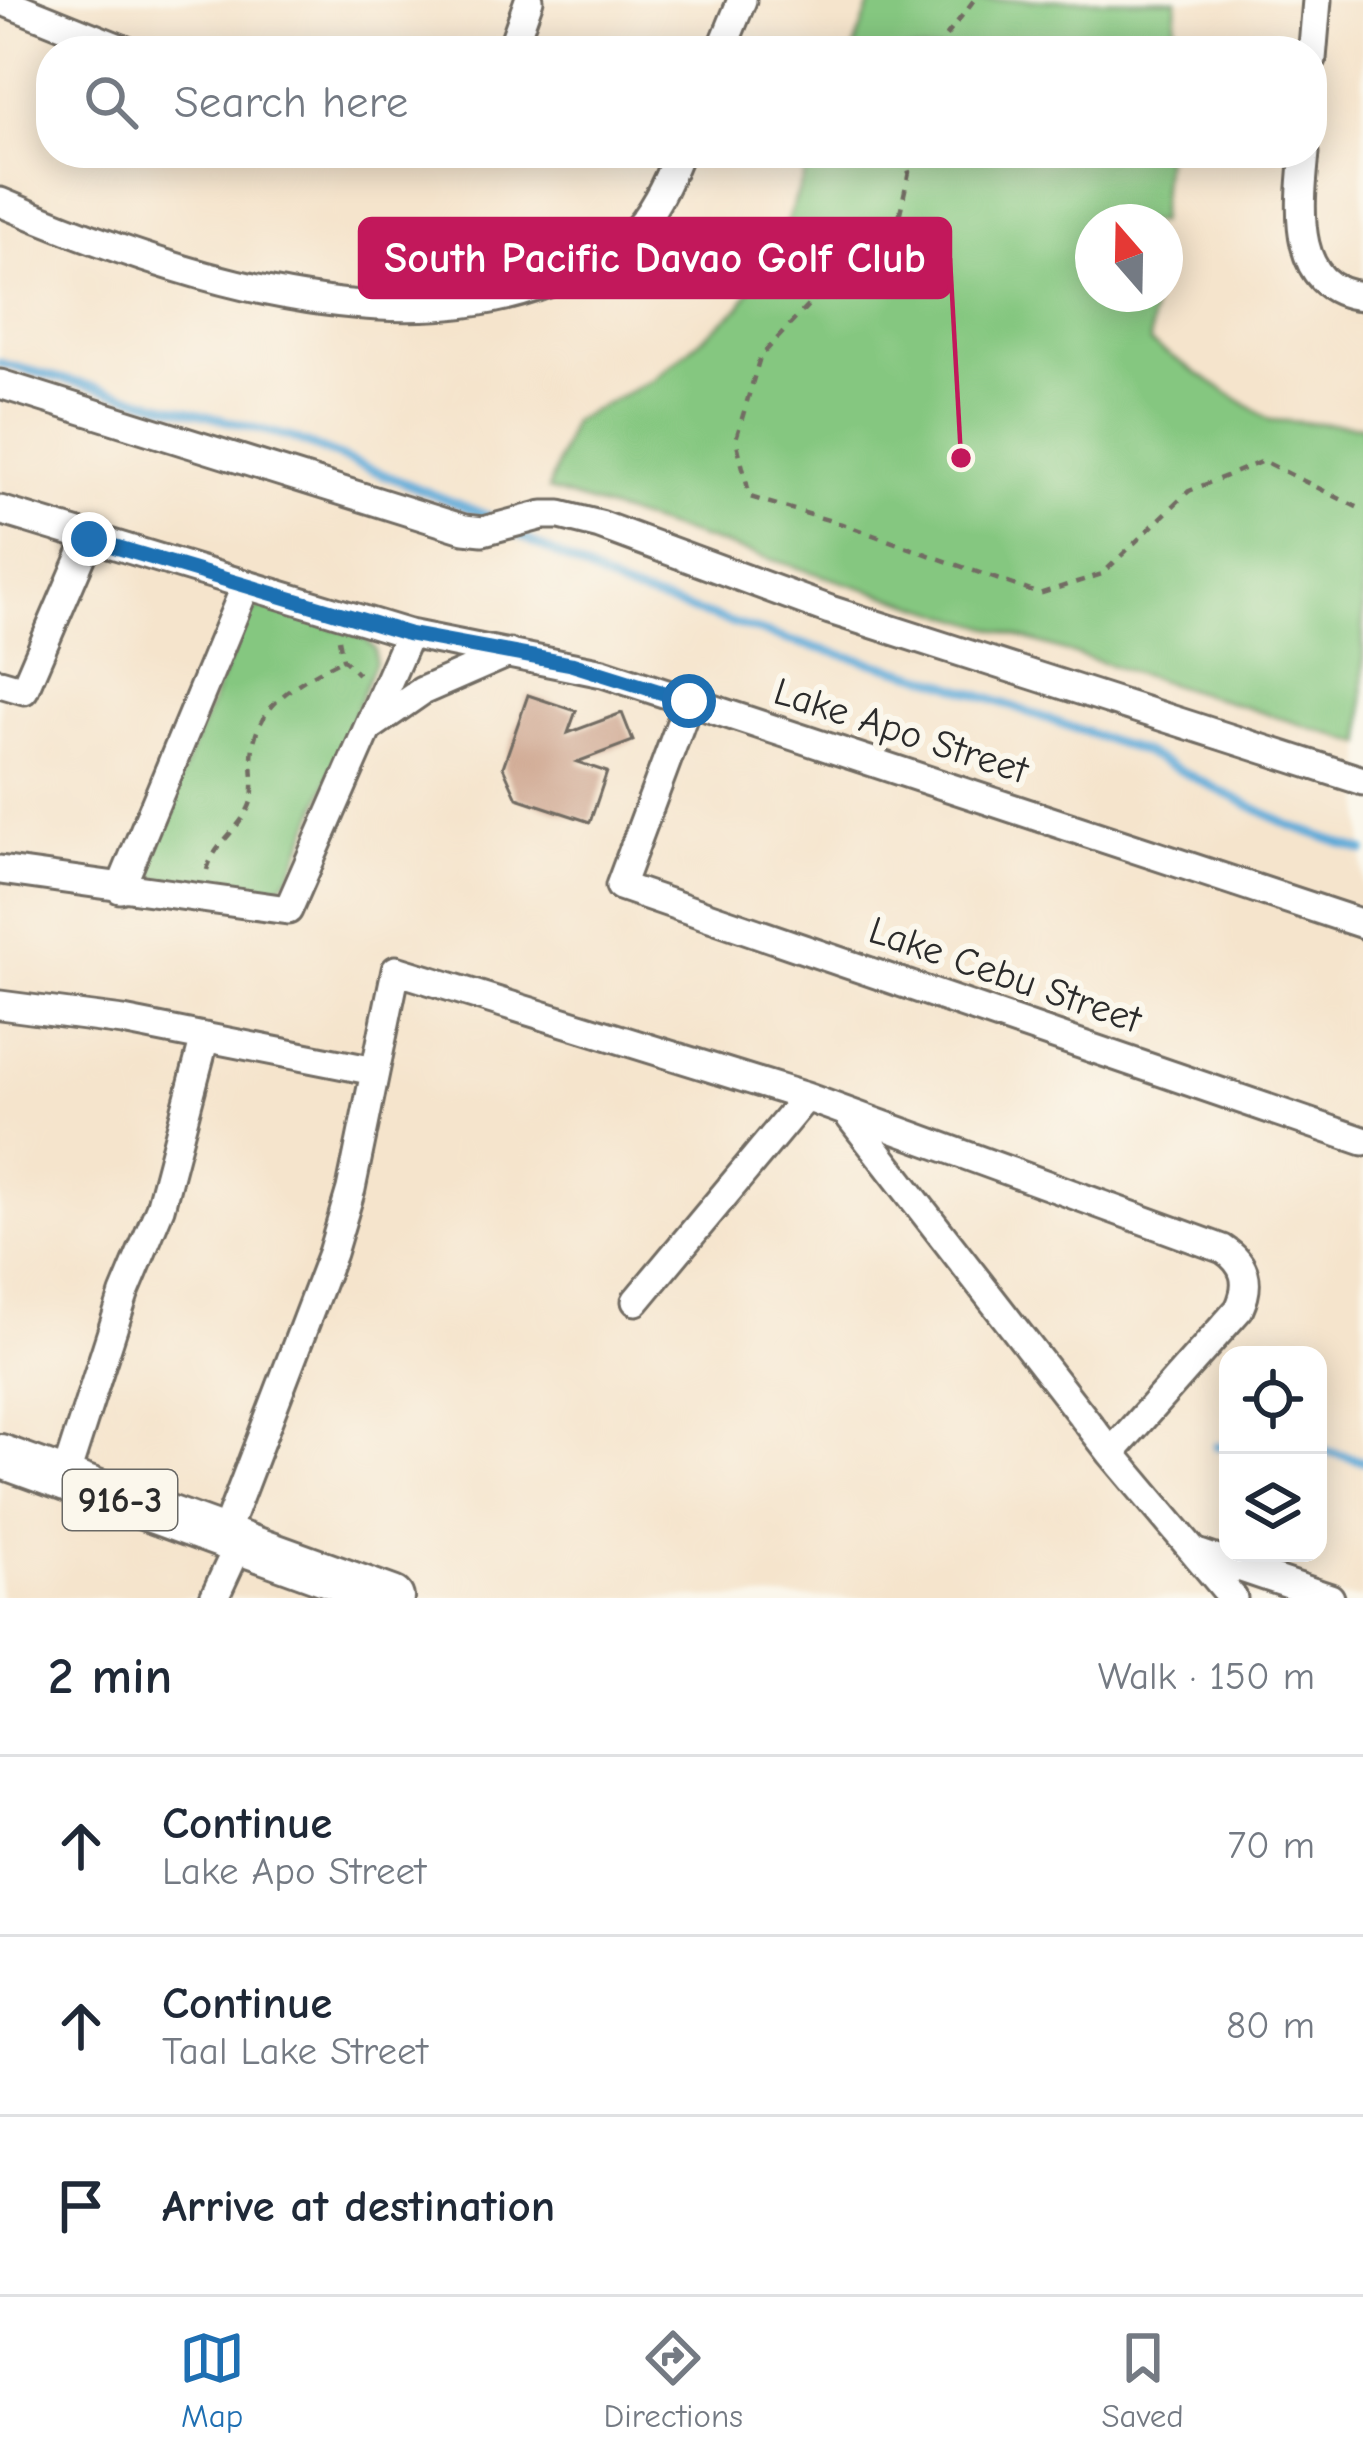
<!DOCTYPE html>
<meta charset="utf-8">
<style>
body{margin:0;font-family:"Comic Neue",sans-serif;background:#f6f6f7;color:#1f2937}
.controls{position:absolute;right:36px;bottom:36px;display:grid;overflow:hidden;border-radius:24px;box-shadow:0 6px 30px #0003}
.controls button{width:108px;height:108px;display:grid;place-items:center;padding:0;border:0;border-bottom:3px solid #e0e1e3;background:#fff;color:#1f2937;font:60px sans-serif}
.compass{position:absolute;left:1075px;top:204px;width:108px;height:108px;border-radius:50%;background:#fff;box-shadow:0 6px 30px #0003;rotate:340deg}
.stop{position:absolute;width:36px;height:36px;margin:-27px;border:9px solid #1f6fb2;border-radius:50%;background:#fff}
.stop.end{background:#1f6fb2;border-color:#fff;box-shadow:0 3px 12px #0008}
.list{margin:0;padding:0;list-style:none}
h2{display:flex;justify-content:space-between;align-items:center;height:156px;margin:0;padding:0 48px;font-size:51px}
h2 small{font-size:39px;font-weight:400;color:#747a83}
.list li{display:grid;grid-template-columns:78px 1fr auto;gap:36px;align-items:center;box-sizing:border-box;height:180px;padding:0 48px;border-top:3px solid #e0e1e3}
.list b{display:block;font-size:45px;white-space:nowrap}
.list p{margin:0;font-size:39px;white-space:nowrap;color:#747a83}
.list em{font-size:39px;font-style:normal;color:#747a83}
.icon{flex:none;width:66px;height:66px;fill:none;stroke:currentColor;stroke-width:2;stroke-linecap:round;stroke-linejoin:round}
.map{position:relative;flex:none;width:1363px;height:1598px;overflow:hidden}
.search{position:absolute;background:#fff;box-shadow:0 6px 30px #0003;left:36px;right:36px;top:36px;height:132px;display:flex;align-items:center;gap:30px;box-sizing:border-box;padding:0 42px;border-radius:48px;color:#747a83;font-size:45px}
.sheet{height:696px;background:#fff}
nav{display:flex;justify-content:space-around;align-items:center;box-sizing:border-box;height:168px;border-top:3px solid #e0e1e3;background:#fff;font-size:33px;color:#747a83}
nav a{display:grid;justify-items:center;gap:6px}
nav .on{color:#1f6fb2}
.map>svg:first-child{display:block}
</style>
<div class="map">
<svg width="1363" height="1598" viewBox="0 0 1363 1598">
<rect width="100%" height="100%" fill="#fbf7ec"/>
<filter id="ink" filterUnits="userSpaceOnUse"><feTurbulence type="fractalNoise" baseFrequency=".00833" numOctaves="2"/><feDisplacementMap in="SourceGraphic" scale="24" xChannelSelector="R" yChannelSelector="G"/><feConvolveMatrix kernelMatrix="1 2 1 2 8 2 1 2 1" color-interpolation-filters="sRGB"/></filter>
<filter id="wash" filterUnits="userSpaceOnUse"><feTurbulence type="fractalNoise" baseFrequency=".004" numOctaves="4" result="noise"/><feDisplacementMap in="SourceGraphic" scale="48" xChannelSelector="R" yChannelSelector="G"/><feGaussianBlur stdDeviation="2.7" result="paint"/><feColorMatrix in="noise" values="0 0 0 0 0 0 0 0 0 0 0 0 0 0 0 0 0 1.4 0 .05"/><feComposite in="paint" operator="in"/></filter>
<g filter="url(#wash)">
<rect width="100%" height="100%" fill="#f5e4cc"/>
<path fill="#85c780" stroke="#587956" stroke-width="3" d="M872 0H1177L1173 51H853Z
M813 153H1165L1159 222H1093V294H1153L1150 343 1270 420 1363 426V744L548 490 572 421 654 379 740 307 787 221Z
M258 607H272L364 637 375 649V662L291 874 282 884 259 893 157 879 147 866 148 857 246 618Z"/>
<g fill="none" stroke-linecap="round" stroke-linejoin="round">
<path stroke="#61aad8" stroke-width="9" d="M0 363 290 437 488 516
M515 533 623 589 791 641 930 678 1143 752 1289 825 1363 851
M1217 1446 1228 1445
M1318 1449 1363 1461"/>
</g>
<g id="blocks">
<path fill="#ca9f87" d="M528 695 576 711 568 733 622 713 633 741 577 762 607 772 590 822 517 798 503 767Z"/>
</g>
</g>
<g filter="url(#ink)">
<use href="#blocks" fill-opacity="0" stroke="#726c63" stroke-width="3"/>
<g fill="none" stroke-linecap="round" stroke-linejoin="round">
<g stroke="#726c63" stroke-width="33">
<path id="minor" d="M0 0 127 51
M511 51 529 0
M721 51 742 0
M1312 59 1317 0
M1305 153C1300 204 1289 290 1363 296
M0 202C156 269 381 347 548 283 575 273 607 260 628 239 652 216 667 183 679 153
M0 384 464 529 483 531 543 515H560L600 525 830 610 1363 781
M0 510 409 634 603 673 1363 924
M0 683 24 690 89 539
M689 701 620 886 1363 1141
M370 727 422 691 509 653
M0 870 288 910 409 634
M120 889 246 585
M0 1005 123 1021 375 1071
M847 1113 1111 1453 1233 1598
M636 1301 806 1097
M64 1480 124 1294 160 1208 205 1037
M223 1538 332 1253 351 1189 396 970 806 1097 1223 1249C1246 1264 1251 1283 1239 1309L1111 1453
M1197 1553 1330 1598
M214 1598 239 1544"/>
</g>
<g stroke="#726c63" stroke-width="48">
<path id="primary" d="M0 1456 392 1598"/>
</g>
<path stroke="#726c63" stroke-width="4.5" stroke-dasharray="9 9" stroke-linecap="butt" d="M935 51 974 0
M904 153 909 172 894 240 813 300 760 357 736 439 750 497 842 524 1039 594 1102 574 1189 491 1263 461 1363 510
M339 639 343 659 358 674
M207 870C214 844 238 831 249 807 256 791 252 775 252 759 253 704 300 681 343 659"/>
<use href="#minor" stroke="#fff" stroke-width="27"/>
<use href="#primary" stroke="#fff" stroke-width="42"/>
</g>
</g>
<g fill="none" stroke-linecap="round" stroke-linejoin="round" filter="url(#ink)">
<path stroke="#1f6fb2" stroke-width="15" d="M89 539 409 634 571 664 689 701"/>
</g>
<g text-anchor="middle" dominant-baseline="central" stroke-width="12" stroke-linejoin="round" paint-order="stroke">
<rect fill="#fbf7ec" stroke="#696865" stroke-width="3" x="63" y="1470" width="114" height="60" rx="9"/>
<g font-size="36" font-weight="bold" fill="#2b2b2b">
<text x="120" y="1500">916-3</text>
</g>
<g font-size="39" fill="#2b2b2b" stroke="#fbf7ec">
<text transform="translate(901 731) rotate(18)">Lake Apo Street</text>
<text transform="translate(1005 975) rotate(19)">Lake Cebu Street</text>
</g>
</g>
<path fill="none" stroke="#c2185b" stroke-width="4.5" d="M961 458L950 258"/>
<circle fill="#c2185b" stroke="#fbf7ec" stroke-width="4.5" cx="961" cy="458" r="12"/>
<rect fill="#c2185b" stroke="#c2185b" stroke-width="4.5" x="360" y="219" width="590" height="78" rx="12"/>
<g font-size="42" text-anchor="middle" font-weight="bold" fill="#fff">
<text x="655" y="272">South Pacific Davao Golf Club</text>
</g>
</svg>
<div class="controls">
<button><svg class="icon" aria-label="locate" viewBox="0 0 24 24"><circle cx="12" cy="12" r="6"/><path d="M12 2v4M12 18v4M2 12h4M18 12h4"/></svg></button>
<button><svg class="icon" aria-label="layers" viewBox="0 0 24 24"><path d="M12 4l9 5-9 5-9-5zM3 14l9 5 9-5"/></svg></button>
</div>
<svg class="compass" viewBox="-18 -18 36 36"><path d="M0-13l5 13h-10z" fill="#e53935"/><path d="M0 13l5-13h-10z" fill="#747a83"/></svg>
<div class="stop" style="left:689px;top:701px"></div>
<div class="stop end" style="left:89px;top:539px"></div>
<div class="search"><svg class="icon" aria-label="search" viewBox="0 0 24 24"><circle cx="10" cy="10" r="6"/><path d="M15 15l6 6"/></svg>Search here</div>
</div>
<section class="sheet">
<h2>2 min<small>Walk · 150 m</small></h2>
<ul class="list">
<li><svg class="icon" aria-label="ahead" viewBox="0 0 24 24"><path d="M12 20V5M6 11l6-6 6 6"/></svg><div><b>Continue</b><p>Lake Apo Street</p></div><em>70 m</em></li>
<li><svg class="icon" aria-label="ahead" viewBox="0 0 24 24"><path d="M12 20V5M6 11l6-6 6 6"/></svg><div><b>Continue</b><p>Taal Lake Street</p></div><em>80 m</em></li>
<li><svg class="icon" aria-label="arrive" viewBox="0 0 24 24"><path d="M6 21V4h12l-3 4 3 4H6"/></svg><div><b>Arrive at destination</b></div></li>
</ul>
</section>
<nav>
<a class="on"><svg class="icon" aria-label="map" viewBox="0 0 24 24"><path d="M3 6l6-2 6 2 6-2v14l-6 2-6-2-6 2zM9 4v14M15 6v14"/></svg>Map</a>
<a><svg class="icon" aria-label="directions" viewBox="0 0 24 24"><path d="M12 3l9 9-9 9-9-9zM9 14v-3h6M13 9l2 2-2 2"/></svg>Directions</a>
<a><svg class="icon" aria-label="saved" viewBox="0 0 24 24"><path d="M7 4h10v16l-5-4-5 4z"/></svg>Saved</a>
</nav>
